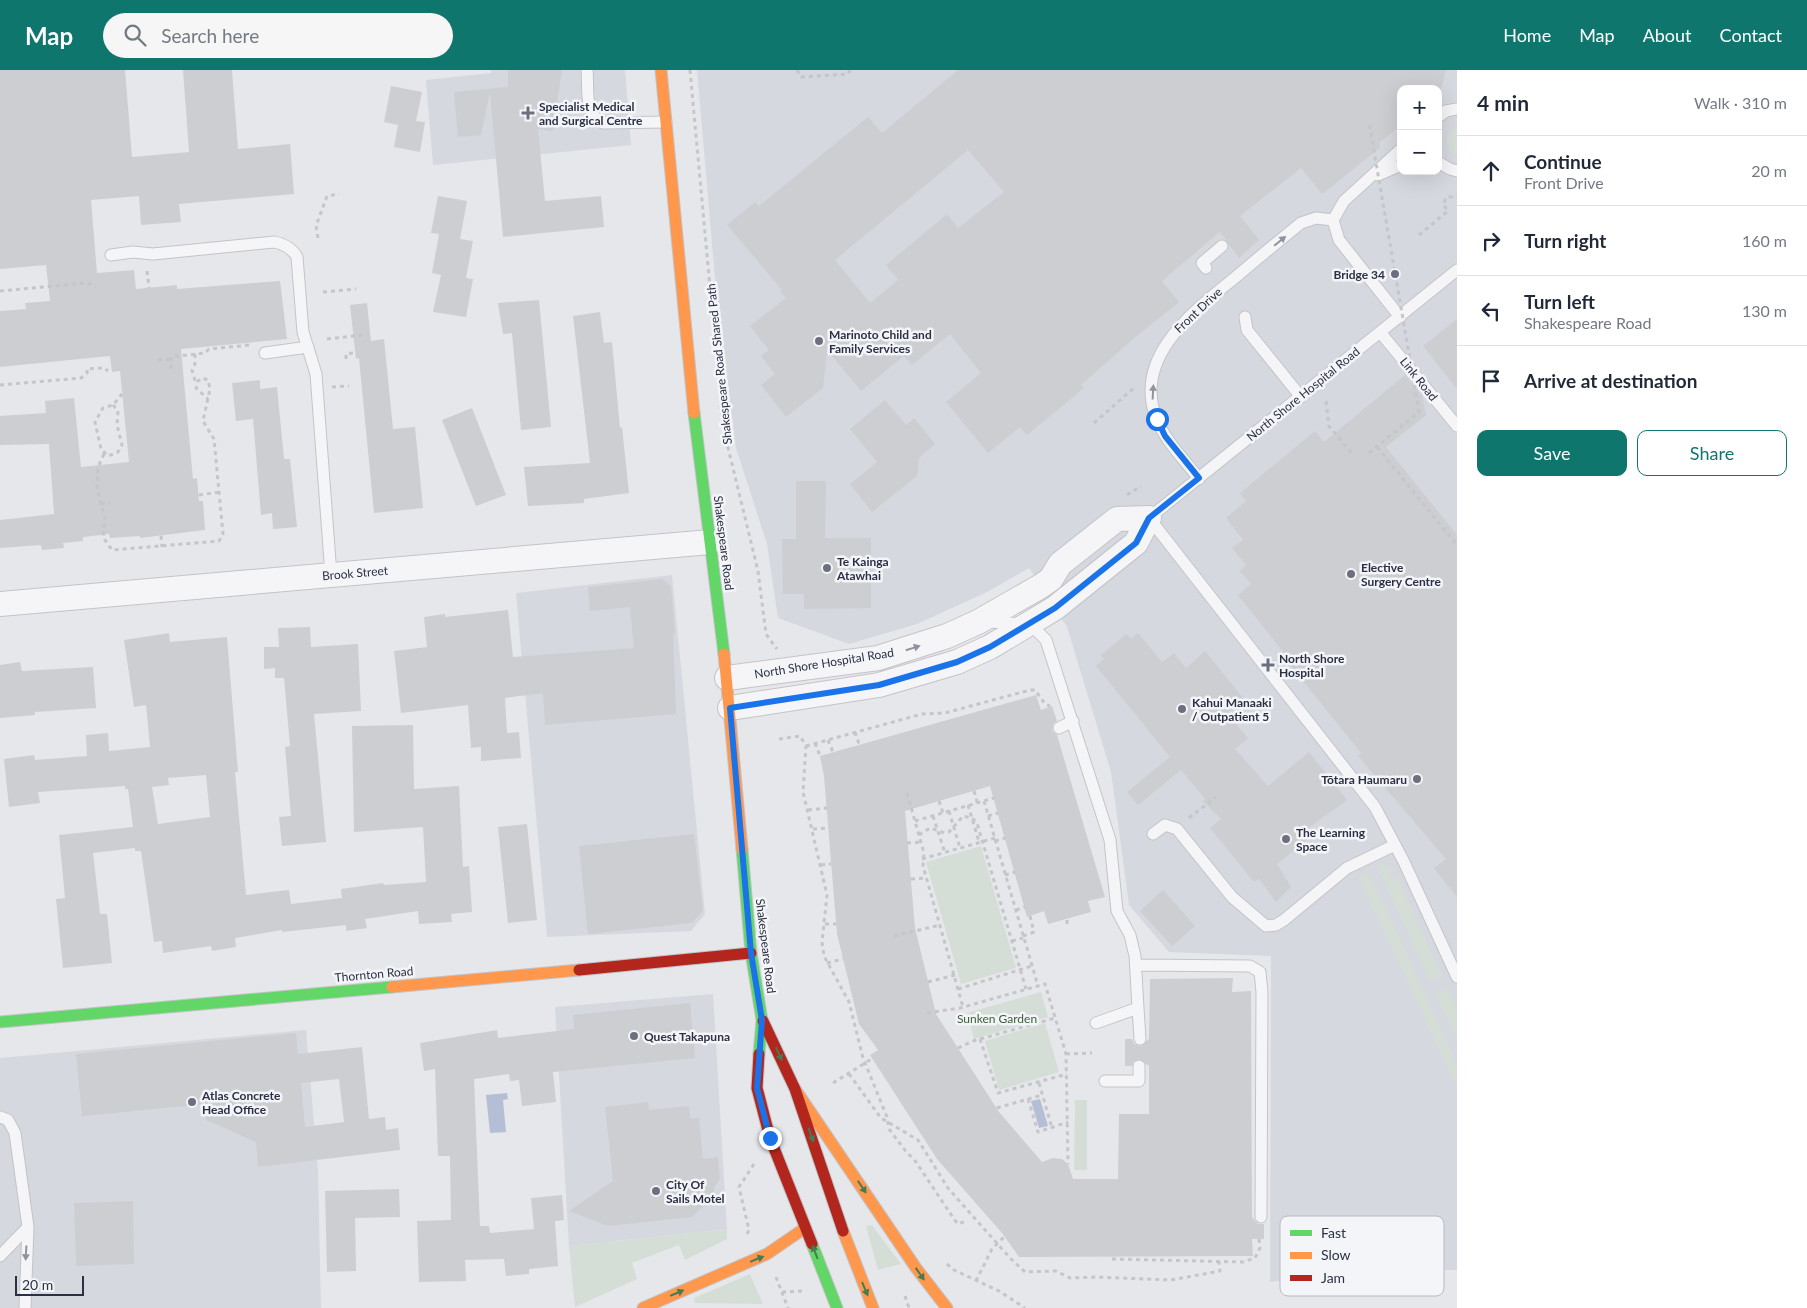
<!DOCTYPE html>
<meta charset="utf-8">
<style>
body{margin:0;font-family:Lato,sans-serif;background:#f6f6f7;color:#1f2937}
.controls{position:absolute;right:15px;top:15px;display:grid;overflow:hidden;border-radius:10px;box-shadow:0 5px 20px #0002}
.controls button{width:45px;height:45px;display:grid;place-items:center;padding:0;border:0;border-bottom:1px solid #e0e1e3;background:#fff;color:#1f2937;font:25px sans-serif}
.scale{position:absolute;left:15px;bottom:12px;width:69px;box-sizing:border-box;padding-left:5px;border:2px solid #2b3044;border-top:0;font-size:14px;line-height:18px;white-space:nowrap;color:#2b3044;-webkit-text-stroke:4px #f4f5f9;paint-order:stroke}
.stop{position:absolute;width:15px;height:15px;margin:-11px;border:4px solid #1a73e8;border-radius:50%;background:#fff}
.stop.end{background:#1a73e8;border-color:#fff;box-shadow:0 1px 5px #0008}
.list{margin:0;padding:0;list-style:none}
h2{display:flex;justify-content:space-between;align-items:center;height:65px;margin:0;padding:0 20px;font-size:21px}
h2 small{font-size:16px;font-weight:400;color:#747a83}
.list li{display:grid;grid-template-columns:32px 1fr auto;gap:15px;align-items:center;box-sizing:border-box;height:70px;padding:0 20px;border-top:1px solid #e0e1e3}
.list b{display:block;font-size:19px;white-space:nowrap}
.list p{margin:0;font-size:16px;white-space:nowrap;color:#747a83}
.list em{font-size:16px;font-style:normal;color:#747a83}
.actions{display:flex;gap:10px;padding:15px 20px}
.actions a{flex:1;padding:11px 0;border:1px solid #0f766e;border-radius:10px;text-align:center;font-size:18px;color:#0f766e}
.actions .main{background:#0f766e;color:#fff}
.icon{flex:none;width:28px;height:28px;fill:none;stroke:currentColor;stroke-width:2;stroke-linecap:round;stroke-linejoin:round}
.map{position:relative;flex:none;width:1457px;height:1238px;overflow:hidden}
header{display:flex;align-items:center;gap:30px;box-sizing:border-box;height:70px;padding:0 25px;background:#0f766e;color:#fff}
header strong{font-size:24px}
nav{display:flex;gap:28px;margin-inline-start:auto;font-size:18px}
.search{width:350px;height:45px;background:#f6f6f7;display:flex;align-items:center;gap:12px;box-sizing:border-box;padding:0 18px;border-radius:28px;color:#747a83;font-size:19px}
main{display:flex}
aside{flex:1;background:#fff}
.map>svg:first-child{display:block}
</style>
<header>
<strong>Map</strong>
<div class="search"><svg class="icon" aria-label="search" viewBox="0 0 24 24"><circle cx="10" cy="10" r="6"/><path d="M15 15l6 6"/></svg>Search here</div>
<nav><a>Home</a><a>Map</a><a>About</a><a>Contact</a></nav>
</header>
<main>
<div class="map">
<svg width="1457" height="1238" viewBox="0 0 1457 1238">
<rect width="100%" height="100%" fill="#e6e7ea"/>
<path fill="#d6d8df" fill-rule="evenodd" d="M491 0H625L631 75 433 95 426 10 491 3Z
M697 0H1457V1200H1370L1270 1212 1271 886 1169 882 1129 835 1111 702 1067 557 1029 498 987 522 917 554 849 574 778 548 767 474 736 378 716 220ZM1401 19H1438V101H1401Z
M672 505 705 844 691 861 547 867 516 523Z
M713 924 727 1159 569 1176 555 937Z
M306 960 318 1101 321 1238H0V988Z"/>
<path fill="#d4ded6" d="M1457 57V85L1451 82 1446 73 1448 63Z
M981 776 1016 898 961 914 926 792Z
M1378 795 1387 796 1394 801 1389 803 1392 809 1397 807 1442 907 1430 912 1382 806 1385 804 1383 801 1380 803Z
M1366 801 1384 833 1457 995V1018L1359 808Z
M1447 918 1457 939V970L1435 924Z
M1041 922 1048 947 974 969 967 943Z
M1045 953 1059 1002 999 1020 985 971Z
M1075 1030H1087V1100H1074Z
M872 1155 901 1194 878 1200 866 1156Z
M727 1159V1169L685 1190 679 1175 632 1193 637 1209 575 1237 569 1176Z
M750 1204 763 1234 695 1233 694 1228Z"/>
<path fill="#b4bfd5" d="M507 1023 508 1029 503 1030 506 1062 490 1063 486 1025Z
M1040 1029 1048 1056 1039 1058 1031 1031Z"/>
<path fill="#cdced2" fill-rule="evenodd" d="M0 0H125L132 87 189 82 183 0H232L238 79 290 74 294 124 179 134 181 152 141 155 139 126 91 130 97 203 134 200 136 219 177 215V219L280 211 287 269 181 279 193 409 197 408 199 431H203L205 460 140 468V466L110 468 109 464 83 467V471L63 473 64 478 42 480 41 475 0 478V450L54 444 49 374 0 375V346L46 343 45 331 74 328 81 397 129 392 120 301 112 302 110 286 0 297V241L26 239 25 233 50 231 46 195 0 199Z
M508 0H562L553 61 538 59 545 131 601 126 604 157 503 167 490 22 481 65 458 67 454 22 508 17Z
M958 0H1446L1441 19H1401V55L1380 72V78L1322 124 1301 98 1240 146 1259 170 1239 188 1220 162 1162 211 1179 232 1133 269 1081 315 1084 318 1027 365 1020 357 988 383 946 332 981 303 950 264 912 295 904 286 861 321 827 280 823 318 786 347 761 315 775 304 761 286 769 280 750 256 786 228 780 221 782 220 727 155 755 132 759 136 868 47 882 63ZM968 80 1004 122 958 158 947 144 886 195 898 210 870 233 835 190Z
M391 16 422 22 416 51 425 52 420 82 394 77 398 55 384 52Z
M438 126 467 131 460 169 473 171 466 208 473 209 466 247 433 242 441 205 432 203 439 164 431 163Z
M539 230 551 357 521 360 512 263 503 264 498 233Z
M367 233 371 271 384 269 393 359 415 357 423 438 374 443 359 288 356 289 350 235Z
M600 242 604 273 612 272 620 358 622 357 629 423 584 429V433L528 436 524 397 590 393 573 246Z
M1457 249V319L1423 276Z
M1405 305 1422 325 1426 345 1386 377 1457 465V827L1434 798 1446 789 1358 686 1361 683 1290 595 1292 593 1238 525 1251 514 1240 501 1246 495 1232 478 1243 470 1226 448 1246 431 1240 423 1315 361 1324 372Z
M260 310V319L277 317 284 389H290L297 457 273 459 272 443 261 445 253 349 236 351 232 313Z
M885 330 906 355 914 348 935 374 919 388 917 406 872 442 850 414 877 392 850 359Z
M472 338 506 425 476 436 442 350Z
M796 411H826L825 468H871V538L804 539V524H783L782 469H796Z
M663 509 671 516 675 564H673L676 644 545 655 543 623 505 628 507 663 519 662 521 688 481 691V677L471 678 468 635 401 643 394 581 427 577 424 547 445 544V547L508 540 513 587 634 578 630 537 590 541 588 517Z
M310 557 311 577 358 574 361 641 314 644 326 772 282 776 279 747 291 746 285 677 290 676 284 608H275V598L264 599V577H279L278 558Z
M169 563 170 572 227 567 238 702H235L246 825 289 820 291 834 342 828 341 819 383 813 384 815 426 812 423 757 354 762 352 656 413 655 414 719 459 716 463 797 469 796 472 842 451 844 452 852 419 854 418 841 365 849 367 858 346 861V855L282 862V860L235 868 236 877 212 881 211 876 163 883 162 871 154 872 141 781H135V778L93 783 100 844H107L112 893 63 898 56 829 65 828 59 765 133 757 128 719H125V716L38 722 40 733 9 737 4 689 34 685 35 690 87 686 86 665 108 663 109 681 150 677 146 635 134 637 124 570ZM206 705 210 747 158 754 152 717 169 715 168 708Z
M1138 563 1162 592 1174 583 1186 598 1205 581 1244 629 1227 643 1248 668 1235 679 1268 716 1309 682 1347 730 1303 762 1309 768 1277 794 1291 817 1276 832 1259 809 1254 812 1210 758 1221 749 1203 731 1205 729 1181 700 1138 735 1127 722 1170 687 1096 596 1104 589 1101 585 1126 564 1131 569Z
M20 592 22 601 93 597 96 638 35 642V645L0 648V595Z
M1036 625 1041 640 1052 636 1057 651 1053 654 1052 661 1057 665 1105 827 1088 831 1091 842 1048 854 1044 841 1027 847 990 716 905 741 915 858 936 944 999 1042 1042 1092 1053 1088 1062 1089 1068 1094 1073 1109H1118L1119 1044H1149V996L1139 989 1133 992 1132 996H1125V969H1132L1134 974 1140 976 1149 969 1150 909 1233 908 1232 922 1251 921 1252 1147 1258 1154H1264V1169H1252L1253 1186 1019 1187 1002 1163 937 1089 870 985 878 980 859 954 837 864 824 706 820 686Z
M527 754 537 850 508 853 498 757Z
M694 764 703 841 692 853 588 864 579 776Z
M1163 820 1195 856 1172 876 1140 841Z
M690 933 695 988 553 1002 556 1032 522 1036 519 1010 510 1011 509 1004 474 1009 480 1156H489L490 1163 534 1159 531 1128 562 1125 564 1150 555 1151 558 1196 529 1199V1204L506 1206 504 1189 465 1190 466 1211 419 1212 417 1151 451 1150 450 1086H438L435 999 424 1001 420 973 497 960 498 968 574 959 573 945Z
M296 963 298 984 362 977 369 1049 385 1047 386 1060 398 1058 400 1080 258 1097 256 1072 206 1050 205 1034 82 1046 76 984ZM339 1009 344 1052 305 1057 301 1013Z
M648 1032 649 1040 689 1036 690 1049 699 1048 703 1089 718 1087 720 1109 715 1116 712 1128 692 1147 608 1156 569 1141 613 1111 605 1037Z
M399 1119 400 1147 355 1148 356 1201 327 1202 325 1121Z
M133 1131 134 1194 76 1196 74 1133Z"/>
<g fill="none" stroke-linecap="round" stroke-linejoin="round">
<g stroke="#c3c4c8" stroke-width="13">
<path id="lane" d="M587 0C589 18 583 44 603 53L666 52
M1438 47 1446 41 1457 39
M1438 92 1450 99 1457 101
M1378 105 1401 95
M111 185 133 182 153 184 274 172C284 174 292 178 297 187L303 262 316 304 331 505
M1206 198 1202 193 1222 176
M1457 200 1149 448 1375 737 1404 792 1457 907
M1245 247 1247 260 1301 327
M1400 247 1339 170 1333 150 1344 131 1401 79
M1380 262 1457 356
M265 283 308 277
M1199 409C1185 390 1166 372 1157 350 1131 287 1195 240 1237 206 1258 188 1280 170 1301 153L1316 148 1333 150
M987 552 1030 554 1046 570 1110 770 1117 841 1130 865 1135 886 1138 938 1096 953
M1059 658 1073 651
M1153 764 1165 755 1177 759 1232 827 1266 856 1276 855 1284 850 1347 798 1395 775
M1136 895 1250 896 1260 902 1262 922 1261 1147
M1138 938 1140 969
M1105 1011H1139V996
M0 1047 8 1050 15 1063 28 1157
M0 1186 28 1157 25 1238"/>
</g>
<g stroke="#c3c4c8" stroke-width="26">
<path id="street" d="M0 534 710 472
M727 608 878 588 947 566 978 552 1041 516 1051 509 1060 494 1117 449 1149 448
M730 638 879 615 957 592 990 577 1055 538 1136 473 1149 448"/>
</g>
<g stroke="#c3c4c8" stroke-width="13">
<path id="fast" d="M694 343 724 584
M742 779 751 883 762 950 759 984
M0 952 392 917
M812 1174 837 1238"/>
</g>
<g stroke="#c3c4c8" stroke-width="13">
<path id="slow" d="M661 0 694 343
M724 584 742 779
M392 917 579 900
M795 1019 916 1198 947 1238
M843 1161 873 1238
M643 1238 767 1184 805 1158"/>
</g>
<g stroke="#c3c4c8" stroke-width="13">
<path id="jam" d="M579 900 751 883
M763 951 795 1019 843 1161
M759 984 757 1018 770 1068 812 1174"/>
</g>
<path stroke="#c5c5ca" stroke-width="3" stroke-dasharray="4 4" stroke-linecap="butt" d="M690 0 722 348
M797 0 801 7 848 4 850 0
M1419 165 1448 141 1443 134 1447 127H1457
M318 168 316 156 327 126 339 124
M147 201 149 218
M0 221 86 213 96 216
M323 222 356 219
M327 269 362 265
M195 284V294L192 300 196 314
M346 289V284L353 283
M158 290 171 289
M171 299V287L205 283 209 279 250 275
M0 315 81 308 87 303V299L104 298 108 301
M332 317 349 316
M1326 331 1329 356 1354 386
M113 335 118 341 117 355 122 375 118 382 108 386 101 379 95 352 103 338 113 335 122 324
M1094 353 1135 317
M724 361 758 501 766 564 777 579
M1377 377 1457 475
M104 384 98 397 97 419 105 448 103 467 112 480 219 471 223 464 214 369 203 351 210 319 208 310 202 308 198 311 196 318 208 329
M199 425 220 422
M1127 425 1141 416
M101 434 110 433
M161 466 162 477
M855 662 859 674
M779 669 800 666 806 676 803 722 827 825 822 872 824 886 849 932 863 988 887 1047 889 1059 904 1079 916 1092 954 1149 958 1154 966 1151
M828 670 833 682
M815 673 820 686
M806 676 922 644 945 643 1030 620H1035L1045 634 1050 636
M974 721 977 732
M907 723 924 783 923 796 963 937
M939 731 943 743
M984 731 1038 916
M968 735 979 772
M808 740 827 738
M949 741 960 778
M933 746 945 783
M988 746 998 743
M1189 748 1216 727
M915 751 994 728
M813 759 828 758
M919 765 930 758 945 763 949 762 963 746 972 748 977 753 1026 919
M995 771 1005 768
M907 773 921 772
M922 789 995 768
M821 795 831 794
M1005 805 1015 802
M911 809 926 808
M1016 840 1025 837
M1030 846 1034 862
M825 854H836
M1067 854V848
M894 866 940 855
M1023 866 1037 861
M1012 871 1023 868
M827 893 843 889
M928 912 955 905
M958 919 1032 896
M927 943 960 938 1045 914 1066 984 1068 1094
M980 969 998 1023 1067 1004
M958 978 973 971 1055 948
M1066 984 1092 983
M849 1004 881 1048 918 1070 948 1118 1010 1188 1025 1202 1056 1201 1070 1208 1095 1207 1171 1210 1220 1201 1219 1192
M833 1013 873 988
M1039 1013 1052 1058
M1028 1029 1038 1062 1068 1052
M997 1038 1042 1025
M747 1164 749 1160 739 1117 754 1094
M1112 1189 1243 1192 1255 1188 1260 1178 1259 1169
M947 1194 954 1200 999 1221 1025 1238
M776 1207 788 1238
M976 1211 992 1179 1004 1167
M782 1222 804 1221
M905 1226 909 1238"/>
<use href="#lane" stroke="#f5f5f7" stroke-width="11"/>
<use href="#street" stroke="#f5f5f7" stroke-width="24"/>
<use href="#fast" stroke="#63d668" stroke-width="11"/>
<use href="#slow" stroke="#ff974d" stroke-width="11"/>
<use href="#jam" stroke="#b3261e" stroke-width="11"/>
<path stroke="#c5c5ca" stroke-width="3" stroke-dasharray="4 4" stroke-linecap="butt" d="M1369 383 1419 342 1369 52"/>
</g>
<defs><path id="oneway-solid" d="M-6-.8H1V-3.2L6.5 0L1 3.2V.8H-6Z" transform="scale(1.25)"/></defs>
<g fill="#90929e">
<use href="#oneway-solid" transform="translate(1280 171) rotate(-39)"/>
<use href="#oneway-solid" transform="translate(1153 322) rotate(-87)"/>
<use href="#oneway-solid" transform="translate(913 578) rotate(-18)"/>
<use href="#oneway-solid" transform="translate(26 1183) rotate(93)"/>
</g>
<g fill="#447b54">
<use href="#oneway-solid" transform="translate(779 984) rotate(65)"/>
<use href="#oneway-solid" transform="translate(811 1065) rotate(71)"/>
<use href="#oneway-solid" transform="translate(862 1117) rotate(56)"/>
<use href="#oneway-solid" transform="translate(815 1182) rotate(-111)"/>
<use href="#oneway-solid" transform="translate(757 1189) rotate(-22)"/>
<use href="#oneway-solid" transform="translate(920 1204) rotate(55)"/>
<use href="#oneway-solid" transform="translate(865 1219) rotate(67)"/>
<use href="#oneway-solid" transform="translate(677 1223) rotate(-23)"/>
</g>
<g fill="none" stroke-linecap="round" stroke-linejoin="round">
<path stroke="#1a73e8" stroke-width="6" d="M770 1068 757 1018 762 950 751 883 730 638 879 615 957 592 990 577 1055 538 1136 473 1149 448 1199 408 1165 366 1157 349"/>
</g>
<g fill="#6c707e" stroke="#f4f5f9" stroke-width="2">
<path d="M525.5 35.5h5v5h5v5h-5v5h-5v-5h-5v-5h5z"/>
<circle cx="1395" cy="204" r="5"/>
<circle cx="819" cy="271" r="5"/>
<circle cx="827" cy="498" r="5"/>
<circle cx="1351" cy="504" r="5"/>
<path d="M1265.5 587.5h5v5h5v5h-5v5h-5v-5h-5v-5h5z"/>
<circle cx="1182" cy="639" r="5"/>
<circle cx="1417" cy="709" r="5"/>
<circle cx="1286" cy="769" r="5"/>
<circle cx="634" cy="966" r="5"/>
<circle cx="192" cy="1032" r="5"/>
<circle cx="656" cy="1121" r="5"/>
</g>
<g text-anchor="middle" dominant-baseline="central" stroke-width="5" stroke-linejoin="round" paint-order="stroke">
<g font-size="12" font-weight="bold" fill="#2b3044" stroke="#f4f5f9" text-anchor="start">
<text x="539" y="36">Specialist Medical<tspan x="539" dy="14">and Surgical Centre</tspan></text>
<text x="1385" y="204" text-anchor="end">Bridge 34</text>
<text x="829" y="264">Marinoto Child and<tspan x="829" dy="14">Family Services</tspan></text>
<text x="837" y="491">Te Kainga<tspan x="837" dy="14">Atawhai</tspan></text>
<text x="1361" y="497">Elective<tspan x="1361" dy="14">Surgery Centre</tspan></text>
<text x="1279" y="588">North Shore<tspan x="1279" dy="14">Hospital</tspan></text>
<text x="1192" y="632">Kahui Manaaki<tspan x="1192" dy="14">/ Outpatient 5</tspan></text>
<text x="1407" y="709" text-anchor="end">Tōtara Haumaru</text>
<text x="1296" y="762">The Learning<tspan x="1296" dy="14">Space</tspan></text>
<text x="644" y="966">Quest Takapuna</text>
<text x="202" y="1025">Atlas Concrete<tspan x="202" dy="14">Head Office</tspan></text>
<text x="666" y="1114">City Of<tspan x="666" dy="14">Sails Motel</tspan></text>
</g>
<g font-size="12" fill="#2b3044" stroke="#f4f5f9">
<text transform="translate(1198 240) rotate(-43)">Front Drive</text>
<text transform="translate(719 294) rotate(-96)">Shakespeare Road Shared Path</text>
<text transform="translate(1419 309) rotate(51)">Link Road</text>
<text transform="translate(1303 324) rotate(-39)">North Shore Hospital Road</text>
<text transform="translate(724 473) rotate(83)">Shakespeare Road</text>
<text transform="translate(355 503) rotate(-5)">Brook Street</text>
<text transform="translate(824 593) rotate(-9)">North Shore Hospital Road</text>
<text transform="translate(766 876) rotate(83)">Shakespeare Road</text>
<text transform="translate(374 904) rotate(-5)">Thornton Road</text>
</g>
<g font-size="12" fill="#396038" stroke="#f4f5f9">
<text x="997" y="948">Sunken Garden</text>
</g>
</g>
<rect x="1280" y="1146" width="164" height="80" rx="8" fill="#f4f5f9" stroke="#b8bac3" stroke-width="1"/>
<rect x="1290" y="1160" width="22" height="6" fill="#63d668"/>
<rect x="1290" y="1182" width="22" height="7" fill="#ff974d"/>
<rect x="1290" y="1205" width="22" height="6" fill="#b3261e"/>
<g font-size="14" fill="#2b3044">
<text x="1321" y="1168">Fast</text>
<text x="1321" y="1190">Slow</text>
<text x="1321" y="1213">Jam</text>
</g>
</svg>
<div class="controls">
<button>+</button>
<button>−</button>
</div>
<div class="scale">20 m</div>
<div class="stop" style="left:1157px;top:349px"></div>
<div class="stop end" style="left:770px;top:1068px"></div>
</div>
<aside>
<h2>4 min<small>Walk · 310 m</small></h2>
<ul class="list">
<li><svg class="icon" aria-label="ahead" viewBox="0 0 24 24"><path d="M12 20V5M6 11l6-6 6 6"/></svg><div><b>Continue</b><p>Front Drive</p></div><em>20 m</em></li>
<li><svg class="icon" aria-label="right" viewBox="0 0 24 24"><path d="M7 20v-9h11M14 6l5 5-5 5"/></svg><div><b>Turn right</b></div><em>160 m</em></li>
<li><svg class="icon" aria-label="left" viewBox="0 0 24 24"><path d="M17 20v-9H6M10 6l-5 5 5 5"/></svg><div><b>Turn left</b><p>Shakespeare Road</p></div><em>130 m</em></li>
<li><svg class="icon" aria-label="arrive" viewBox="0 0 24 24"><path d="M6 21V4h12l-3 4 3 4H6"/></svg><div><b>Arrive at destination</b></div></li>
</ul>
<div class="actions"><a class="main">Save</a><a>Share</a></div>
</aside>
</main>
